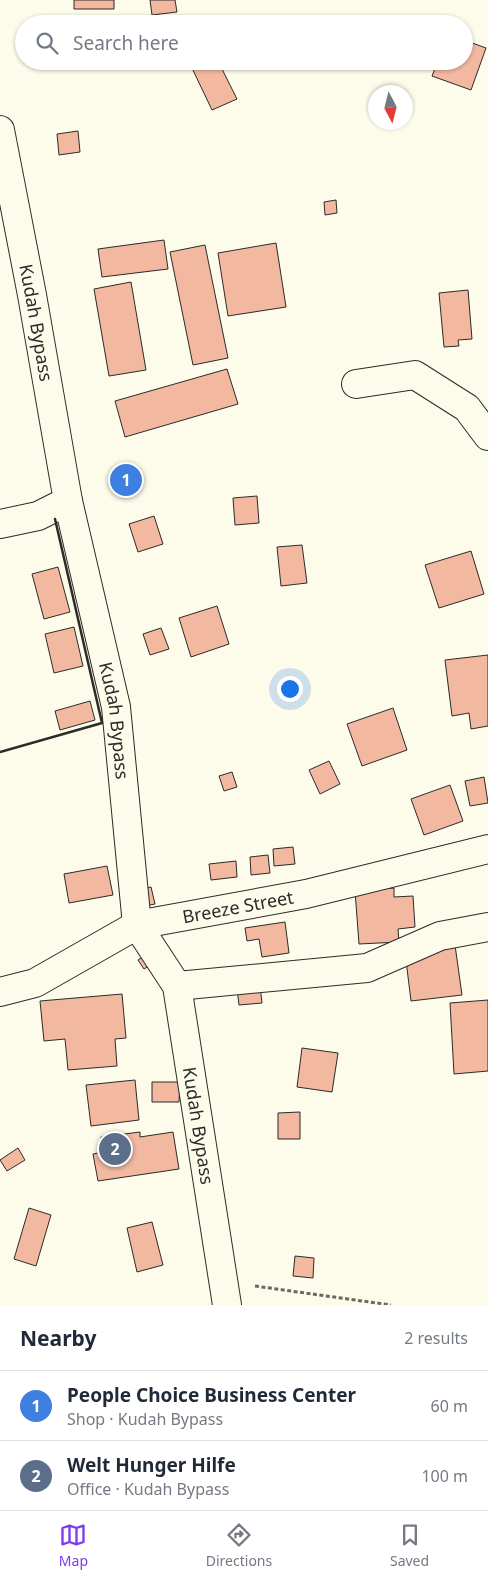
<!DOCTYPE html>
<meta charset="utf-8">
<style>
body{margin:0;font-family:"Noto Sans",sans-serif;background:#f6f6f7;color:#1f2937}
.compass{position:absolute;left:368px;top:85px;width:45px;height:45px;border-radius:50%;background:#fff;box-shadow:0 1px 4px #0004;rotate:173deg}
.you{position:absolute;left:289px;top:688px;width:18px;height:18px;margin:-12px;border:4px solid #fff;border-radius:50%;background:#1a73e8;box-shadow:0 0 0 8px #1a73e833}
.badge{display:grid;place-items:center;width:32px;height:32px;border-radius:50%;background:#7c3aed;color:#fff;font-size:16px;font-weight:700}
.pin{position:absolute;translate:-50% -50%;border:2px solid #fff;box-shadow:0 1px 5px #0006}
.list{margin:0;padding:0;list-style:none}
h2{display:flex;justify-content:space-between;align-items:center;height:65px;margin:0;padding:0 20px;font-size:21px}
h2 small{font-size:16px;font-weight:400;color:#747a83}
.list li{display:grid;grid-template-columns:32px 1fr auto;gap:15px;align-items:center;box-sizing:border-box;height:70px;padding:0 20px;border-top:1px solid #e0e1e3}
.list b{display:block;font-size:19px;white-space:nowrap}
.list p{margin:0;font-size:16px;white-space:nowrap;color:#747a83}
.list em{font-size:16px;font-style:normal;color:#747a83}
.icon{flex:none;width:28px;height:28px;fill:none;stroke:currentColor;stroke-width:2;stroke-linecap:round;stroke-linejoin:round}
.map{position:relative;flex:none;width:488px;height:1305px;overflow:hidden}
.search{position:absolute;background:#fff;box-shadow:0 1px 4px #0004;left:15px;right:15px;top:15px;height:55px;display:flex;align-items:center;gap:12px;box-sizing:border-box;padding:0 18px;border-radius:28px;color:#747a83;font-size:19px}
.sheet{height:205px;background:#fff}
nav{display:flex;justify-content:space-around;align-items:center;box-sizing:border-box;height:70px;border-top:1px solid #e0e1e3;background:#fff;font-size:14px;color:#747a83}
nav a{display:grid;justify-items:center;gap:2px}
nav .on{color:#7c3aed}
.map>svg:first-child{display:block}
</style>
<div class="map">
<svg width="488" height="1305" viewBox="0 0 488 1305">
<rect width="100%" height="100%" fill="#fdfbea"/>
<path fill="#f2b8a0" stroke="#2b2b2b" d="M74 0H114V9H74Z
M150 0H175L177 12 152 15Z
M464 40 486 48 471 90 432 76 438 61H464Z
M201 61H218L237 99 212 110 191 66Z
M78 131 80 152 59 155 57 134Z
M336 200 337 213 325 215 324 202Z
M164 240 168 269 102 277 98 249Z
M276 243 286 307 228 316 218 253Z
M205 245 228 358 193 365 170 252Z
M131 282 146 370 109 376 94 289Z
M468 290 472 339 458 340 459 346 444 347 439 293Z
M227 369 238 404 125 437 115 401Z
M133 466 138 485 120 491 114 472Z
M257 496 259 523 235 525 233 498Z
M154 516 163 544 138 552 129 524Z
M302 545 307 583 281 586 277 547Z
M471 551 484 594 439 608 425 565Z
M58 567 70 612 44 619 32 574Z
M217 606 229 644 191 657 179 618Z
M74 627 83 666 54 673 45 634Z
M161 628 169 649 150 655 143 634Z
M488 655V726L471 729 469 713 452 716 445 660Z
M90 701 95 720 60 730 55 711Z
M393 708 407 750 362 766 347 724Z
M329 761 340 784 320 794 309 770Z
M232 772 237 787 224 791 219 776Z
M484 777 488 803 470 806 465 781Z
M450 785 463 821 424 835 411 799Z
M293 847 295 864 274 866 273 849Z
M268 855 270 873 251 875 250 857Z
M236 861 237 877 211 880 209 864Z
M107 866 113 895 69 903 64 874Z
M151 887 155 904 134 908 130 891Z
M394 888V897L413 896 415 927 398 929 399 942 359 944 355 891Z
M285 922 289 953 262 957 259 939 247 941 245 928Z
M455 945 462 995 411 1001 405 952Z
M151 952 157 961 144 969 138 960Z
M260 986 262 1003 239 1005 237 988Z
M122 994 126 1038 115 1039 117 1066 68 1070 65 1039 44 1041 40 1001Z
M488 1000V1071L454 1074 450 1003Z
M302 1048 338 1053 332 1092 297 1087Z
M135 1080 139 1120 91 1126 86 1085Z
M152 1082H180L179 1102H152Z
M300 1112V1139H278V1113Z
M140 1132V1137L173 1132 179 1169 98 1181 93 1154 103 1152 101 1137Z
M18 1148 25 1160 7 1171 0 1160Z
M29 1208 51 1215 36 1266 14 1259Z
M152 1222 163 1265 137 1272 127 1228Z
M295 1256 314 1258 313 1278 293 1276Z"/>
<g fill="none" stroke-linecap="round" stroke-linejoin="round">
<g stroke="#2b2b2b" stroke-width="30">
<g id="minor">
<path d="M356 384 415 375 467 408 488 436"/>
<path d="M0 524 38 516 68 501"/>
<path d="M177 986 367 968 440 936 488 927"/>
<path id="s1" d="M0 992 35 983 137 925 306 894 488 849"/>
</g>
</g>
<g stroke="#2b2b2b" stroke-width="30">
<g id="tertiary">
<path id="s2" d="M0 130 32 295 68 501 116 707 137 925 177 986 227 1305"/>
</g>
</g>
<path stroke="#6a6964" stroke-width="3" stroke-dasharray="4 2.5" stroke-linecap="butt" d="M255 1286 391 1305"/>
<use href="#minor" stroke="#fdfbea" stroke-width="28"/>
<use href="#tertiary" stroke="#fdfbea" stroke-width="28"/>
<path stroke="#2b2b2b" stroke-width="2.5" d="M0 752 102 723 55 519"/>
</g>
<g text-anchor="middle" dominant-baseline="central" stroke-width="4" stroke-linejoin="round" paint-order="stroke">
<g font-size="18" fill="#2b2b2b" stroke="#fdfbea">
<text stroke="none"><textPath href="#s2" startOffset="196">Kudah Bypass</textPath></text>
<text stroke="none"><textPath href="#s2" startOffset="602">Kudah Bypass</textPath></text>
<text stroke="none"><textPath href="#s1" startOffset="256">Breeze Street</textPath></text>
<text stroke="none"><textPath href="#s2" startOffset="1022">Kudah Bypass</textPath></text>
</g>
</g>
</svg>
<svg class="compass" viewBox="-18 -18 36 36"><path d="M0-13l5 13h-10z" fill="#e53935"/><path d="M0 13l5-13h-10z" fill="#747a83"/></svg>
<div class="you"></div>
<div class="pin badge" style="left:126px;top:480px;background:#3f7fe0">1</div>
<div class="pin badge" style="left:115px;top:1149px;background:#5c6f8a">2</div>
<div class="search"><svg class="icon" aria-label="search" viewBox="0 0 24 24"><circle cx="10" cy="10" r="6"/><path d="M15 15l6 6"/></svg>Search here</div>
</div>
<section class="sheet">
<h2>Nearby<small>2 results</small></h2>
<ul class="list">
<li><span class="badge" style="background:#3f7fe0">1</span><div><b>People Choice Business Center</b><p>Shop · Kudah Bypass</p></div><em>60 m</em></li>
<li><span class="badge" style="background:#5c6f8a">2</span><div><b>Welt Hunger Hilfe</b><p>Office · Kudah Bypass</p></div><em>100 m</em></li>
</ul>
</section>
<nav>
<a class="on"><svg class="icon" aria-label="map" viewBox="0 0 24 24"><path d="M3 6l6-2 6 2 6-2v14l-6 2-6-2-6 2zM9 4v14M15 6v14"/></svg>Map</a>
<a><svg class="icon" aria-label="directions" viewBox="0 0 24 24"><path d="M12 3l9 9-9 9-9-9zM9 14v-3h6M13 9l2 2-2 2"/></svg>Directions</a>
<a><svg class="icon" aria-label="saved" viewBox="0 0 24 24"><path d="M7 4h10v16l-5-4-5 4z"/></svg>Saved</a>
</nav>
